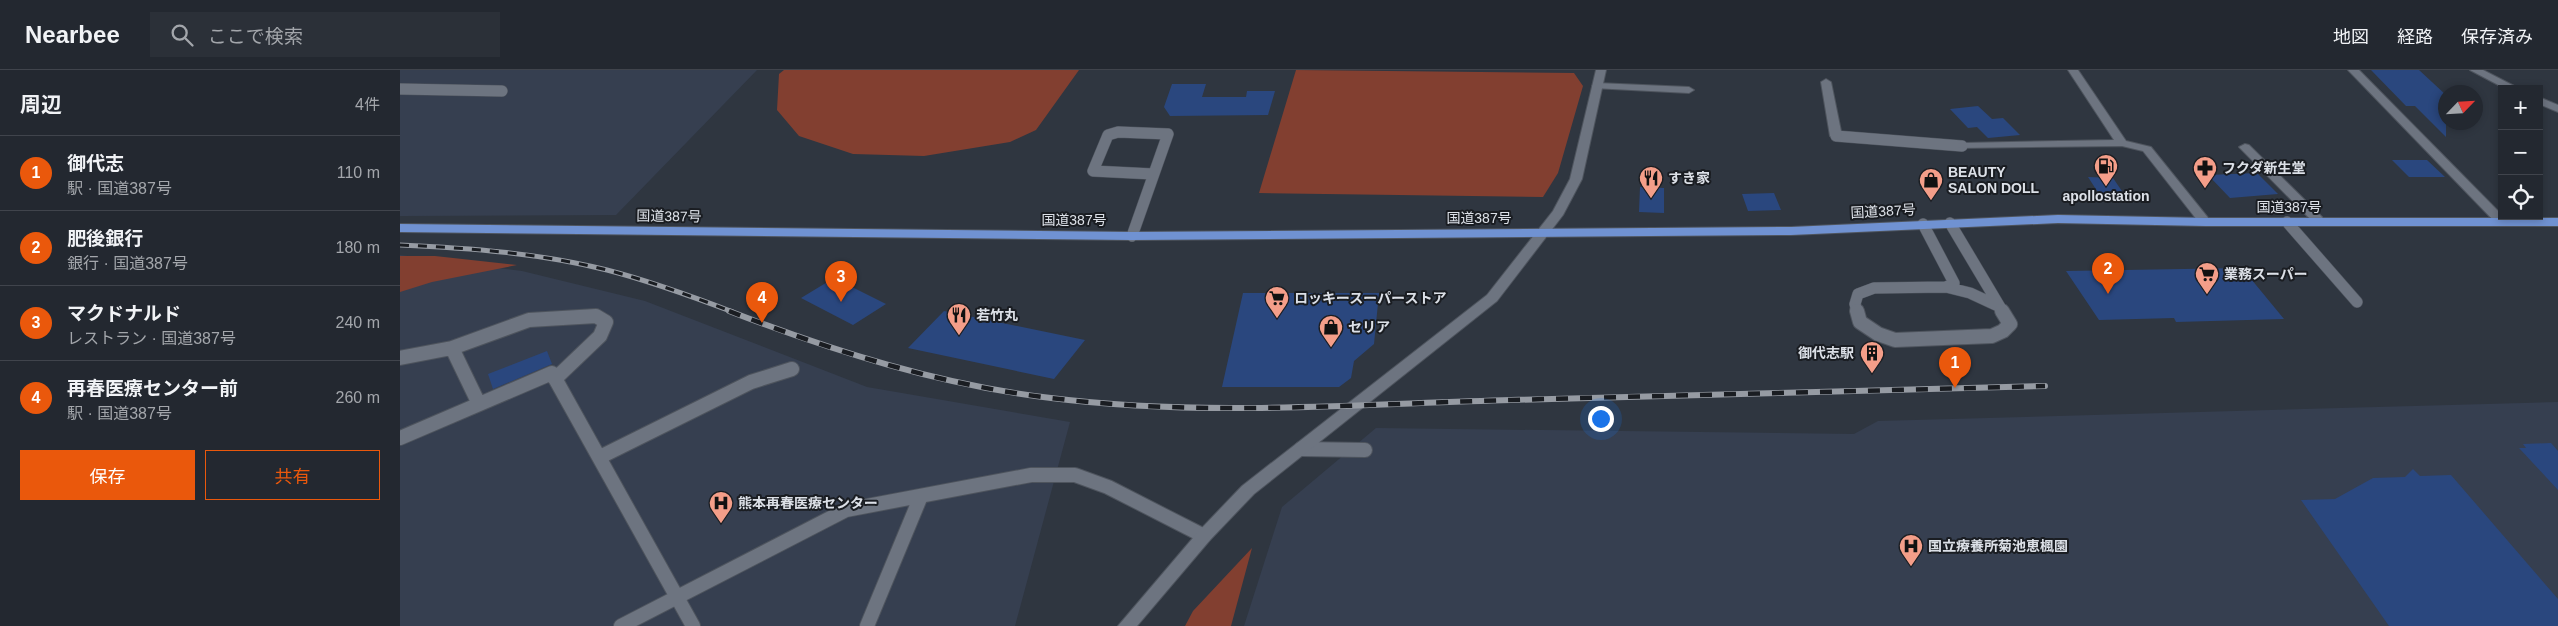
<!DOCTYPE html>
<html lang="ja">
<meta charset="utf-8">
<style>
body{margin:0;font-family:Arial,"Noto Sans JP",sans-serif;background:#2b3038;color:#f1f3f6}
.controls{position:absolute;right:15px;top:15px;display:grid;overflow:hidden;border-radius:0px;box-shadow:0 2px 8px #0003}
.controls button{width:45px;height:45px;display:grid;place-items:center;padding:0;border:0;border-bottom:1px solid #40444c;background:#232830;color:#f1f3f6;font:25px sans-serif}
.compass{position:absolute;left:2038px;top:15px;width:45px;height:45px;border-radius:50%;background:#232830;box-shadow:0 2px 8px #0003;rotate:65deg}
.you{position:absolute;left:1200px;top:348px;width:18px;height:18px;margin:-12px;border:4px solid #fff;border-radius:50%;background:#1a73e8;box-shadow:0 0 0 8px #1a73e833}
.badge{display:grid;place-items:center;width:32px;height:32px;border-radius:50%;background:#ea580c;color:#fff;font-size:16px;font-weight:700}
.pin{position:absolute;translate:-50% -41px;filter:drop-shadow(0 1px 2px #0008)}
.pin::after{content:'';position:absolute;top:26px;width:18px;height:15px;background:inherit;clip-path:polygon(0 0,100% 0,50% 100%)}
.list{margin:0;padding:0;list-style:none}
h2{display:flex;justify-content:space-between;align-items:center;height:65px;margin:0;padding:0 20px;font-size:21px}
h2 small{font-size:16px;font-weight:400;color:#a3a6ab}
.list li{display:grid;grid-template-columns:32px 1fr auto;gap:15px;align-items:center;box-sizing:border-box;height:75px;padding:0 20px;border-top:1px solid #40444c}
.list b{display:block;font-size:19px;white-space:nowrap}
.list p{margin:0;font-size:16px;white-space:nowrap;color:#a3a6ab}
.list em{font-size:16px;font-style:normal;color:#a3a6ab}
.actions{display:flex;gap:10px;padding:15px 20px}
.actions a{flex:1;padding:11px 0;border:1px solid #ea580c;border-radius:0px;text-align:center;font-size:18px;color:#ea580c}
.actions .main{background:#ea580c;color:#fff}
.icon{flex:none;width:28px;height:28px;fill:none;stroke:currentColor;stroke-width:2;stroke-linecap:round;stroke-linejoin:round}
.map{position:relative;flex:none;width:2158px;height:556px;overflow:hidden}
header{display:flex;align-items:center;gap:30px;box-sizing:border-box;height:70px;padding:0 25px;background:#232830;border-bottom:1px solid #40444c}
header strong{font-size:24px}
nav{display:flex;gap:28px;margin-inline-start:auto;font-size:18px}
.search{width:350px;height:45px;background:#2b3038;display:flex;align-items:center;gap:12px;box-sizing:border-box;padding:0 18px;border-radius:0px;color:#a3a6ab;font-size:19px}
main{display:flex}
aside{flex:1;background:#232830}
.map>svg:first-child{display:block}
</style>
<header>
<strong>Nearbee</strong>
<div class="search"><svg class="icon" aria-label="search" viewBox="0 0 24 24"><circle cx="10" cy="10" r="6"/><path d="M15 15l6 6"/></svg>ここで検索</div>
<nav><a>地図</a><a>経路</a><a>保存済み</a></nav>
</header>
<main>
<aside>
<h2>周辺<small>4件</small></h2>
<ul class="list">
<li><span class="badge">1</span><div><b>御代志</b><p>駅 · 国道387号</p></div><em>110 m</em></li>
<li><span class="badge">2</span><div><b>肥後銀行</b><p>銀行 · 国道387号</p></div><em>180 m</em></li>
<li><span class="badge">3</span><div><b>マクドナルド</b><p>レストラン · 国道387号</p></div><em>240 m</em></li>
<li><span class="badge">4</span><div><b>再春医療センター前</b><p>駅 · 国道387号</p></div><em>260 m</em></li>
</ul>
<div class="actions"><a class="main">保存</a><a>共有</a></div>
</aside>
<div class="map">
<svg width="2158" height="556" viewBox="0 0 2158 556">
<rect width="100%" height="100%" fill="#2f3640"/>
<path fill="#363f50" d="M0 0H357L216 145 0 146Z
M0 185 122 201 245 231 467 317 670 352 615 556H0Z
M2158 332V556H844L882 437 976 358 1454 364 1478 351Z"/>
<path fill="#823f30" d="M384 0H679L636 60 610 72 524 86 453 84 399 66 377 40 379 4Z
M896 0 1174 3 1183 16 1158 103 1143 127 859 123Z
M0 186H35L117 195 32 212 0 222Z
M852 478 831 556H785L793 541Z"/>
<path fill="#2a477e" d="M1971 0H2019L2046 25V67L2015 36H2006Z
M772 14H806L802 27H846L847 21H875L868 45 770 46 764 37Z
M1578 36 1592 49 1603 48 1620 65 1588 68 1577 57 1568 58 1550 39Z
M1992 90H2027L2045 107H2009Z
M1857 103 1878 124 1830 128 1808 105Z
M1688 107 1713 108 1726 127H1701Z
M1240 117 1264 118V143L1239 142Z
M1374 123 1381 140 1348 141 1342 124Z
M1842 198 1884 249 1776 252 1774 248 1699 250 1666 201Z
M434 208 486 234 453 255 401 228Z
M843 223H979L974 274 954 291 951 308 939 317H822Z
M544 241 685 270 654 309 508 278Z
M147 281 152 294 93 319 88 304Z
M2151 373 2158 381V420L2119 378H2126L2123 374Z
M2013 399 2020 406 2051 405 2158 529V556H1989L1901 430 1935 429 1973 408 2005 407Z"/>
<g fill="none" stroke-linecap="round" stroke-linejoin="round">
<g stroke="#4e545d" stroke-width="12">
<path id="service-far1" d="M0 19 102 21
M1436 66 1562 76
M1887 152 1957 232
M1550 153 1603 242
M732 166 768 64 718 62 708 65 693 101 753 104
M1546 217 1570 223 1598 236
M1457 242 1455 234 1458 224 1474 218 1546 217 1554 213 1523 154"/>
</g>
<g stroke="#4e545d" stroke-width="16">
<path id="service" d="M1457 241 1460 252 1478 264 1495 270 1592 266 1603 261 1610 254 1602 241
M52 278 79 334
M0 288 52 278 129 250 196 246 206 252 200 266 155 309
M0 368 152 303 293 556
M901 379 965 380
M200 387 351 312 392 299
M221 556 446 440 631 405H675L708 417 804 466
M467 556 521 426"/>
</g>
<g stroke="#4e545d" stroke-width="2">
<path id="minor" d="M1668 0H1678L1726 71 1751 77 1809 149 1811 152 1809 155H1801L1743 81 1722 76 1558 78V74L1562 73 1714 70Z
M1948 0H1959L2105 148 2107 151 2105 154H2097Z
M1426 9 1431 12 1442 66 1436 69 1430 66 1421 12Z
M1197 13 1289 17 1294 20 1289 23 1193 18 1192 16Z
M1845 74 1849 75 1924 149 1926 152 1924 155H1916L1841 79 1839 77Z"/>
</g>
<g stroke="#4e545d" stroke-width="2">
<path id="tertiary" d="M1196 0H1206L1182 109 1163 145 1097 231 854 424 810 470 737 556H718L798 462 842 416 1087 225 1153 141 1170 109Z
M2070 0H2083L2120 19H2106Z
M2139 27 2158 35V42L2139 34Z"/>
</g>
<g stroke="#4e545d" stroke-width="2">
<path id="trunk" d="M1658 145 1805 148H2158V156H1805L1658 153 1391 165 732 170 0 162V154L732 162 1391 157Z"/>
</g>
<use href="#service-far1" stroke="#6d7480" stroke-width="11"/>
<use href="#service" stroke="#6d7480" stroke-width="14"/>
<use href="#minor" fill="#6d7480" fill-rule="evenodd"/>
<use href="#tertiary" fill="#6d7480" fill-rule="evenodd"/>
<use href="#trunk" fill="#7092d2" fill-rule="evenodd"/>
<g stroke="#969ba3" stroke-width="5">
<path id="rail-far1" d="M0 175C69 178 139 183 207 200 250 211 291 226 333 242"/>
</g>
<g stroke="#969ba3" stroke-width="6">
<path id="rail" d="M329 241C433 281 540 315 651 328 803 347 958 334 1111 330 1289 325 1467 321 1645 316"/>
</g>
<use href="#rail-far1" stroke="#1a1d22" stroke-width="3" stroke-dasharray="9" stroke-linecap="butt"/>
<use href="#rail" stroke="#1a1d22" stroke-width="4.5" stroke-dasharray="12" stroke-linecap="butt"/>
</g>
<defs>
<g id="fuel-pin" transform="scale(1.25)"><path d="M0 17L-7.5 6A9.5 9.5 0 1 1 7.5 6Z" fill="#f49e89" stroke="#1a1d22"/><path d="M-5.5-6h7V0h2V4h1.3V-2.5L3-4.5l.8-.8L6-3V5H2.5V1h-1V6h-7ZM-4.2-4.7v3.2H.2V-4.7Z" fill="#111"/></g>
<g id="pharmacy-pin" transform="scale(1.25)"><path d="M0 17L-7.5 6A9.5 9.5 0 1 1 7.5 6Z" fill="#f49e89" stroke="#1a1d22"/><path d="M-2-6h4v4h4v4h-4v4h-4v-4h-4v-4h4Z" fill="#111"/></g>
<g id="restaurant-pin" transform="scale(1.25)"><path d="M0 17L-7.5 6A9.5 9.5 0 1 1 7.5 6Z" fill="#f49e89" stroke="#1a1d22"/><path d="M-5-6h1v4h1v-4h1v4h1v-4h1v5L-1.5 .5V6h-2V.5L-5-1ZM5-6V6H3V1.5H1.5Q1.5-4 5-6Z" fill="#111"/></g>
<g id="shop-pin" transform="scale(1.25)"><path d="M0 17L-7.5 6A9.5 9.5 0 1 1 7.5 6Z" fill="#f49e89" stroke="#1a1d22"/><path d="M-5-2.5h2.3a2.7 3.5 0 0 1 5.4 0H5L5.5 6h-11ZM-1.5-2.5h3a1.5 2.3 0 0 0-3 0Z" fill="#111"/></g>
<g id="supermarket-pin" transform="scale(1.25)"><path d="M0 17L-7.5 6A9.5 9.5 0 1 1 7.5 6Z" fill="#f49e89" stroke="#1a1d22"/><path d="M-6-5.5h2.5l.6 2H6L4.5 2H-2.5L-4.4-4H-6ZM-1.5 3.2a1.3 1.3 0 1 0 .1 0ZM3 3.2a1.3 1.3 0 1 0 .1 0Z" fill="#111"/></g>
<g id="building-pin" transform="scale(1.25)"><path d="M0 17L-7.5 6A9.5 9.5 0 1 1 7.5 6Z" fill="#f49e89" stroke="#1a1d22"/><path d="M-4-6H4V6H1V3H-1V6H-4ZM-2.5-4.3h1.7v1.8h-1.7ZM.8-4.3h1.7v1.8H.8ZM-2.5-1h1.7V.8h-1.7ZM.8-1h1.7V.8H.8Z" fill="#111"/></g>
<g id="hospital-pin" transform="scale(1.25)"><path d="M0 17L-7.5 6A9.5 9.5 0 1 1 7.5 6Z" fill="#f49e89" stroke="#1a1d22"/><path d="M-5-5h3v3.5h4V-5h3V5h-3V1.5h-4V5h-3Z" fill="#111"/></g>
</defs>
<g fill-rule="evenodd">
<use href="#fuel-pin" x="1706" y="96"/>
<use href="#pharmacy-pin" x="1805" y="98"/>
<use href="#restaurant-pin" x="1251" y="108"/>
<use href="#shop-pin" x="1531" y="110"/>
<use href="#supermarket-pin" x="1807" y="204"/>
<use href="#supermarket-pin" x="877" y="228"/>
<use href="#restaurant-pin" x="559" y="245"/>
<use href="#shop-pin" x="931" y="257"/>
<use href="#building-pin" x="1472" y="283"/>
<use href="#hospital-pin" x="321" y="433"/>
<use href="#hospital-pin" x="1511" y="476"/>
</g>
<g text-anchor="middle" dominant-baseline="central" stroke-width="4" stroke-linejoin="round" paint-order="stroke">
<g font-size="14" font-weight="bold" fill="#dce0e7" stroke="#1a1d22" text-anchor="start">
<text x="1822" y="98">フクダ新生堂</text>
<text x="1548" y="102">BEAUTY<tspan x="1548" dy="16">SALON DOLL</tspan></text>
<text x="1268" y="108">すき家</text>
<text x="1706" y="126" text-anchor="middle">apollostation</text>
<text x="1824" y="204">業務スーパー</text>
<text x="894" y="228">ロッキースーパーストア</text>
<text x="576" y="245">若竹丸</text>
<text x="948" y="257">セリア</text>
<text x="1454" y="283" text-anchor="end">御代志駅</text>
<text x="338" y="433">熊本再春医療センター</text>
<text x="1528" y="476">国立療養所菊池恵楓園</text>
</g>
<g font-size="14" fill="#dce0e7" stroke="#1a1d22">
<text x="1889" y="137">国道387号</text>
<text transform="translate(1483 141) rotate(-3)">国道387号</text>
<text transform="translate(269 146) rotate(1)">国道387号</text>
<text x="1079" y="148">国道387号</text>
<text x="674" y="150">国道387号</text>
</g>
</g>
</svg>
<div class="controls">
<button>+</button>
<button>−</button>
<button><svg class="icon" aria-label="locate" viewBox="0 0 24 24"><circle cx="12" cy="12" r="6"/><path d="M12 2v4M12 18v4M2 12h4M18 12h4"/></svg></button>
</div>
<svg class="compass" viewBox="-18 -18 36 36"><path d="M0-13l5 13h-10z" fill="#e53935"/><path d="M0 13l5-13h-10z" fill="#a3a6ab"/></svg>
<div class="you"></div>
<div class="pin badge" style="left:1555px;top:318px">1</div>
<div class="pin badge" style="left:1708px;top:224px">2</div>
<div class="pin badge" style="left:441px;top:232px">3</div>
<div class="pin badge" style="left:362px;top:253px">4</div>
</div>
</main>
